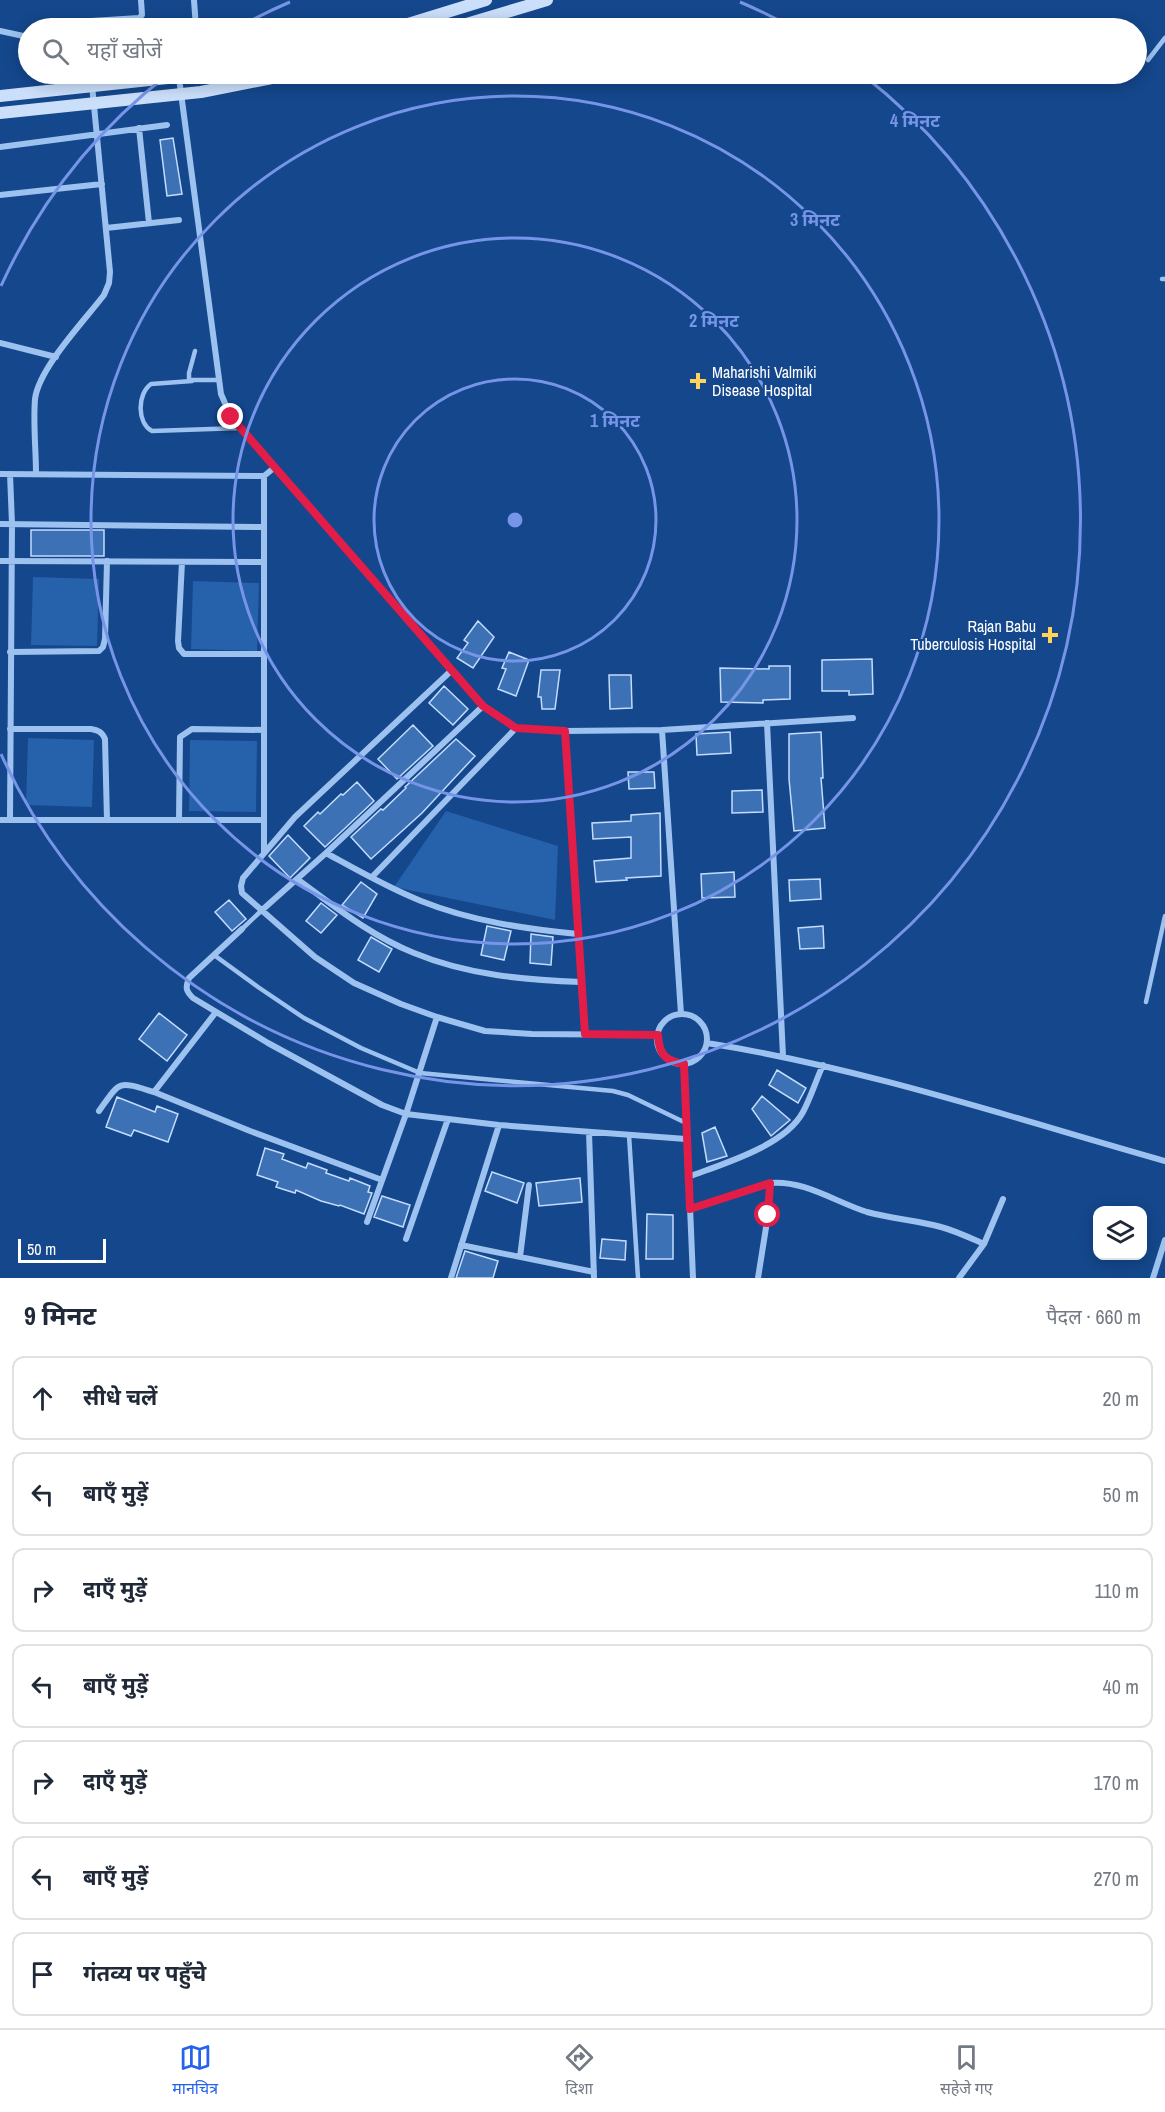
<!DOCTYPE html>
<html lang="hi">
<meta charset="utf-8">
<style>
body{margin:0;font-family:"Archivo Narrow","Noto Sans Devanagari",sans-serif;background:#f2f2f3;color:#1f2937}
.controls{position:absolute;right:18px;bottom:18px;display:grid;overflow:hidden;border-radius:12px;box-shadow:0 3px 15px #0003}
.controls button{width:54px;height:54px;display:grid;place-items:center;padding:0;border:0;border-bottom:2px solid #e0e1e3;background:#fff;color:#1f2937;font:30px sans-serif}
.scale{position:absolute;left:18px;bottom:15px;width:88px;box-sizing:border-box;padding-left:6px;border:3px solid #fff;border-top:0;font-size:16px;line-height:21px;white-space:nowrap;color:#fff;-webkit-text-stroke:4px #14478c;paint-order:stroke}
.stop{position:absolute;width:18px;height:18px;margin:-14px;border:4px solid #e11d48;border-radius:50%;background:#fff}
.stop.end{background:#e11d48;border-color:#fff;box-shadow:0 2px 6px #0008}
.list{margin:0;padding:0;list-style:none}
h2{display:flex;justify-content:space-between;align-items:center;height:78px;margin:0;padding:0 24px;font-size:26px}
h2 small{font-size:20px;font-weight:400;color:#747a83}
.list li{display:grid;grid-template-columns:39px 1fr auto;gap:18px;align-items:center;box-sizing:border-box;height:84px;margin:0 12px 12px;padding:0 12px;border:2px solid #e0e1e3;border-radius:12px}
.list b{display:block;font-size:22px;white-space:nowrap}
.list em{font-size:20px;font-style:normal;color:#747a83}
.icon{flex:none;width:33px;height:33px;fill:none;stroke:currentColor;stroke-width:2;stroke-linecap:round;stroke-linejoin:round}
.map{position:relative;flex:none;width:1165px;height:1278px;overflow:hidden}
.search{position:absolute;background:#fff;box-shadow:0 3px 15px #0003;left:18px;right:18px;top:18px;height:66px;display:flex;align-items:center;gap:15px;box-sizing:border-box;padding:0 21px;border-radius:33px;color:#747a83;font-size:22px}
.sheet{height:750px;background:#fff}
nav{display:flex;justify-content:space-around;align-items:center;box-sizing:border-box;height:84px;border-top:2px solid #e0e1e3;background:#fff;font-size:16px;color:#747a83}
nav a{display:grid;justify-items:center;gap:3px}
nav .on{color:#2563eb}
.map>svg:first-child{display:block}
</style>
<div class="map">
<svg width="1165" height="1278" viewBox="0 0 1165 1278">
<rect width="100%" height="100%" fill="#14478c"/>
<path fill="#2661ab" d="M33 577 99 579 97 646 31 645Z
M193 581 259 583 257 651 191 649Z
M28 738 94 740 92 807 26 805Z
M190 740 257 741 256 812 189 811Z
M446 811 558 846 555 920 394 887Z"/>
<path fill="#3d71b5" stroke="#c4dcfc" stroke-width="1.5" d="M173 138 182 194 167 196 160 140Z
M31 530H104V556H31Z
M478 621 494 637 473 668 457 658 468 643 464 640Z
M509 652 529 660 516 696 498 689 506 669 502 668Z
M872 659 873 694 849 695V691H822V660Z
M769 666H790V699L763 700V703L721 702 720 668 769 669Z
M541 670H560L555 709H542L541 697H538Z
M609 675H631L632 708 610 709Z
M444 686 468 709 453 725 429 703Z
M413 725 433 746 397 779 378 759Z
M730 732 731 753 697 755 696 734Z
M821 732 823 778H821L825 828 794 831 789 779V734Z
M456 739 475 756 422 813 371 859 351 837 381 809 383 810 406 788 405 787Z
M628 772H654L655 788 629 789Z
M357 782 374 801 325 847 304 826 318 812 320 814 341 794 343 795Z
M762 790 763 812 732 813V791Z
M660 813 661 876 626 878 627 880 596 882 594 861 631 858V837L593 839 592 823 631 821V815Z
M288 835 310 858 290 878 269 856Z
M734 872 735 897 702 898 701 874Z
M820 879 821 899 790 901 789 880Z
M361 882 377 894 363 918 342 905Z
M229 900 246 919 232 931 215 912Z
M321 903 337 915 321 933 306 921Z
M487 926 511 931 504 960 481 955Z
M823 926 824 948 800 949 798 928Z
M531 934 553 937 551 965 530 963Z
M371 937 392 949 379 972 358 960Z
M159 1013 187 1035 167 1061 139 1039Z
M777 1070 806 1088 798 1103 769 1085Z
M762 1096 790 1120 771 1136 752 1109Z
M117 1097 155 1112 157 1106 178 1114 168 1142 134 1130 131 1136 106 1127Z
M715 1127 727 1156 707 1162 702 1133Z
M265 1148 284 1154 282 1159 306 1168 308 1163 327 1170 326 1173 349 1181 350 1178 370 1186 368 1192 372 1193 364 1214 340 1205 339 1206 321 1201 296 1190 295 1193 276 1187 278 1182 257 1175Z
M492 1172 524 1183 517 1203 485 1191Z
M580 1178 582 1202 539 1206 536 1183Z
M382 1196 410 1205 403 1227 374 1217Z
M647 1214 673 1215V1259H646Z
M602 1239 626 1241 625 1260 600 1258Z
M465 1251 498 1261 493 1278H456Z"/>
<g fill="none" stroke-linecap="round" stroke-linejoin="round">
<path stroke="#9dc2f0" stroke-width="4.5" d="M1148 60 1165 38
M1162 279H1165
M195 351 189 373V380H219
M192 381 151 384C137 394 137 423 152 431L241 428
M242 929 261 911
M214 955 258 987 304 1018 361 1048 420 1073 613 1091 628 1095 686 1123
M1146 1002 1165 916
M629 1135 638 1278"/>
<path stroke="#9dc2f0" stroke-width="6" d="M194 0 196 28
M75 22 139 18 142 15 141 0
M0 31 28 37
M179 78 221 394 231 417 483 706 516 728 565 731 662 730 853 718
M139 128 149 223
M0 147 167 125
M0 195 102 184
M106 228 179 220
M0 343 56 357
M0 474 264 476 275 467
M10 474 12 524 10 819
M36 474C36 450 33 424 35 399 39 368 84 321 104 295L109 283 110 272 92 85
M0 524 264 527
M0 561 264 562
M182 562 178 641 179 648 184 654H264
M10 652 99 651 103 647 105 639 107 561
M452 670 295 817 243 878 241 886 242 893 315 957 354 983 401 1004 437 1017 485 1031 532 1034 658 1035
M483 706 326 853C357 870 388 888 421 901 471 921 525 929 578 934
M767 723 783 1056
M10 729H91C98 730 102 732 105 739L107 820
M662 730 681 1014
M565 731 585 1033
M0 820H264
M179 820 180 737 192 729 264 730
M264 853V476
M372 877 516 728
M297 879C334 906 371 936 414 953 467 975 525 980 581 982
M261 911 326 853
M242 929 189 978C185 988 186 991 193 998L268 1043 382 1105 406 1114 499 1125 686 1139
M216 1012 154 1092 250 1131 382 1180
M657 1039a25 25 0 1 1 50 0a25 25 0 1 1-50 0Z
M707 1043C863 1068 1013 1118 1165 1161
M684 1064 693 1278
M99 1111C121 1080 117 1081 154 1092
M589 1132 594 1278
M688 1177C722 1164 785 1146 803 1112 811 1097 816 1080 823 1065
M690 1209 770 1183C805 1180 835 1202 867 1212 892 1219 917 1220 941 1227 956 1231 970 1238 984 1244
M367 1222 406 1114 437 1017
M406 1239 448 1119
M461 1245 594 1272
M520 1257 529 1185
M451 1278 499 1125
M758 1278 768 1215 770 1183
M959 1278 984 1244 1003 1199
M1153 1278 1165 1240"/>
<path stroke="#cbdffb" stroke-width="12" d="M395 28 486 0
M453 28 547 0
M0 96 205 74
M0 113 201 92 292 74"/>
</g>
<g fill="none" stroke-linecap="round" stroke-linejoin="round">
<path stroke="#e11d48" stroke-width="8" d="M231 417 483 706 516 728 565 731 585 1034 658 1035C659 1054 665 1061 684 1064L690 1209 770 1183 768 1215"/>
</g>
<g fill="none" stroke="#7795e8" stroke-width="3">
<circle cx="515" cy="520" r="141"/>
<circle cx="515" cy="520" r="282"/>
<circle cx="515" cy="520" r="424"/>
<path d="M1 286A565 565 0 0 1 167 75M237 28A565 565 0 0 1 290 2M740 2A565 565 0 0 1 793 28M863 75A565 565 0 1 1 1 754"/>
</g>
<g fill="#ffd25c" stroke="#14478c" stroke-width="2">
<path d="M695 372h6v6h6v6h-6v6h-6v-6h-6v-6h6z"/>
<path d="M1047 626h6v6h6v6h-6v6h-6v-6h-6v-6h6z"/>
</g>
<g text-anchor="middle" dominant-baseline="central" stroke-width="4.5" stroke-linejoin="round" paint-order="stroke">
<g font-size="16" fill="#fff" stroke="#14478c" text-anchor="start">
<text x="712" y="372">Maharishi Valmiki<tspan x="712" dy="18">Disease Hospital</tspan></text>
<text x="1036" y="626" text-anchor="end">Rajan Babu<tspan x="1036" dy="18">Tuberculosis Hospital</tspan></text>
</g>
</g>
<circle cx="515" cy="520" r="9" fill="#7795e8" stroke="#14478c" stroke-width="3"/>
<g font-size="18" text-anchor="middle" font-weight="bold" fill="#7795e8" stroke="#14478c" stroke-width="4.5" stroke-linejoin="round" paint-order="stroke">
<text x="915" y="127">4 मिनट</text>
<text x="815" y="226">3 मिनट</text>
<text x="714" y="327">2 मिनट</text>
<text x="615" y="427">1 मिनट</text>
</g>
</svg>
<div class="controls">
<button><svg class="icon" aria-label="layers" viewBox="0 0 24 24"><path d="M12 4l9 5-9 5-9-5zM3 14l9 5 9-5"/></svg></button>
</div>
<div class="scale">50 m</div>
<div class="stop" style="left:768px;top:1215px"></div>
<div class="stop end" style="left:231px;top:417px"></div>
<div class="search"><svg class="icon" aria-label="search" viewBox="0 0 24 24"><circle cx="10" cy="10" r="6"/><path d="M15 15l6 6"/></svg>यहाँ खोजें</div>
</div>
<section class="sheet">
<h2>9 मिनट<small>पैदल · 660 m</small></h2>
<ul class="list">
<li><svg class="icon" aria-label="ahead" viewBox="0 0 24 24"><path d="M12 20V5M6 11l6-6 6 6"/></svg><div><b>सीधे चलें</b></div><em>20 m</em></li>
<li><svg class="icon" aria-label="left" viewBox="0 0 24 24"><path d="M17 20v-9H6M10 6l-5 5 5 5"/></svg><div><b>बाएँ मुड़ें</b></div><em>50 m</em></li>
<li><svg class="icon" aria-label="right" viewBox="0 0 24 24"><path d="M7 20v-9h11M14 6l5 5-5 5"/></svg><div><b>दाएँ मुड़ें</b></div><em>110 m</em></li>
<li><svg class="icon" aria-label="left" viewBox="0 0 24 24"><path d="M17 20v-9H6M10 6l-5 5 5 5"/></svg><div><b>बाएँ मुड़ें</b></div><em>40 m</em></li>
<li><svg class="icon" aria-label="right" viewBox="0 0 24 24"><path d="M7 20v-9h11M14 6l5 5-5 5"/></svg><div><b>दाएँ मुड़ें</b></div><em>170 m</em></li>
<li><svg class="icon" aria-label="left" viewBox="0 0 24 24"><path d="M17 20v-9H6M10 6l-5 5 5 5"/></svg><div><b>बाएँ मुड़ें</b></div><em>270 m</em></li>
<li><svg class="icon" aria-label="arrive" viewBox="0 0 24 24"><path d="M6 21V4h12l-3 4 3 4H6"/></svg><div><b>गंतव्य पर पहुँचे</b></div></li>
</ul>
</section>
<nav>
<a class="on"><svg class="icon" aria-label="map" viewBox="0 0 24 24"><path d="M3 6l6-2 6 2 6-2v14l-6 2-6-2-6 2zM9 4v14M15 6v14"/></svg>मानचित्र</a>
<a><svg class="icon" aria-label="directions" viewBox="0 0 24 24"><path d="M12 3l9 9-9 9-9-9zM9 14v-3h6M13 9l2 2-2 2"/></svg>दिशा</a>
<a><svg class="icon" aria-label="saved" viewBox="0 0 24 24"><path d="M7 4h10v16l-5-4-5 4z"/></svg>सहेजे गए</a>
</nav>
